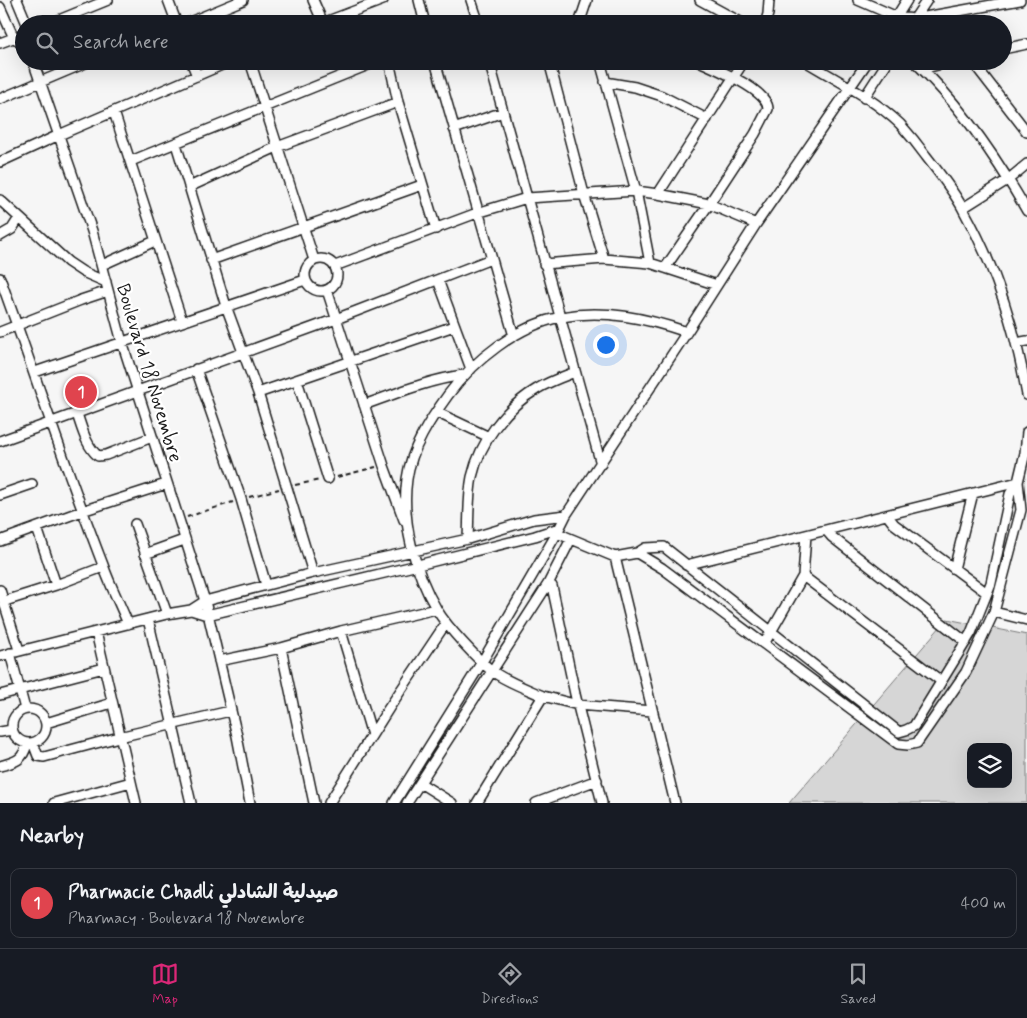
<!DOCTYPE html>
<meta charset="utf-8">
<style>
body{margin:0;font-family:Mynerve,"Playpen Sans Arabic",sans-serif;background:#242831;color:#f1f3f6}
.controls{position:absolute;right:15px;bottom:15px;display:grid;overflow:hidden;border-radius:10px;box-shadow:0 5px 20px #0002}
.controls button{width:45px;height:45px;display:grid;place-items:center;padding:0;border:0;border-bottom:1px solid #363941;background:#171b24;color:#f1f3f6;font:25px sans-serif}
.you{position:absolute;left:605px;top:344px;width:18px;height:18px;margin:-12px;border:4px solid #fff;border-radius:50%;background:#1a73e8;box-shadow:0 0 0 8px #1a73e833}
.badge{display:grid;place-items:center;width:32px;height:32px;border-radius:50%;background:#db2777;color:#fff;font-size:16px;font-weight:700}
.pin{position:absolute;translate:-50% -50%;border:2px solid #fff;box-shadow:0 1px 5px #0006}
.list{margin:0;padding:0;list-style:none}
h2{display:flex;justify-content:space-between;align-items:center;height:65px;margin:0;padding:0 20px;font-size:21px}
h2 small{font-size:16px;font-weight:400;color:#9ea1a6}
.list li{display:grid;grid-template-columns:32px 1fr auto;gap:15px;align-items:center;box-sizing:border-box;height:70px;margin:0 10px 10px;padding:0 10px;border:1px solid #363941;border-radius:10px}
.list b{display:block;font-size:19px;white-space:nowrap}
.list p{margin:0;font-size:16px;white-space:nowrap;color:#9ea1a6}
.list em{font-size:16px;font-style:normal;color:#9ea1a6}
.icon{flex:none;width:28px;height:28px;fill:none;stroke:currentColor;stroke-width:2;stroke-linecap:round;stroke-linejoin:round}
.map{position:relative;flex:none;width:1027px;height:803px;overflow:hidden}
.search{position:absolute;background:#171b24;box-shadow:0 5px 20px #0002;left:15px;right:15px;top:15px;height:55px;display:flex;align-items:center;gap:12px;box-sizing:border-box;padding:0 18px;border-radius:28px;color:#9ea1a6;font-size:19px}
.sheet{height:145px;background:#171b24}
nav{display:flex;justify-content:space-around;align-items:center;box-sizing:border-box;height:70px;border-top:1px solid #363941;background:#171b24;font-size:14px;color:#9ea1a6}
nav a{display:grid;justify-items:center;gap:2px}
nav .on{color:#db2777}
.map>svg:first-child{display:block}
</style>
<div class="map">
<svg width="1027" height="803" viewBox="0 0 1027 803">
<rect width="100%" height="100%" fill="#f6f6f6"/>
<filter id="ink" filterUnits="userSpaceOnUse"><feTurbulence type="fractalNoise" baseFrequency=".02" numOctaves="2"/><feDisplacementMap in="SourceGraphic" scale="10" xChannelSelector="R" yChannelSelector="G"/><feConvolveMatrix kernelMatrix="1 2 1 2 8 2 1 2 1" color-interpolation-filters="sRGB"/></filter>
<g filter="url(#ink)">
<path fill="#d6d6d6" stroke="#797979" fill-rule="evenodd" d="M947 619 1027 635V803H789ZM971 747H1008V784H971Z"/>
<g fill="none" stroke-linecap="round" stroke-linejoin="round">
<g stroke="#1c1c1c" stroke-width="12">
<path id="street" d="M17 0 27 24
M168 0 177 24
M313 0 323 23
M419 0 425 24
M471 0 479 24
M700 0 744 24
M858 0 897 17 914 19 1020 0
M0 7 14 38 24 44
M478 21 567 24
M913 21 927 0
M49 24 108 0
M185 24 243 0
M320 24 383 0
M579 24 587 0
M765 24 768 14 769 0
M892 24 907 0
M0 43 24 34
M1003 49 1027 44
M33 61 92 231 122 342 205 601 237 736 250 803
M191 61 197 76
M250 61 314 260
M389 61 398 102 436 229
M435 61 514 336
M489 61 601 464
M549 61 584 194 604 259
M600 61 636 191 650 263
M805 61C836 80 873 98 900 124 909 134 918 145 926 156 939 173 953 190 963 209 995 266 1016 330 1027 395
M914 61C960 104 996 157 1027 211
M972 61 1027 132
M922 69 953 61
M605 82 635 87 662 96 707 119
M864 98 888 61
M0 99 90 61
M114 112 182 321
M454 129 503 112
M176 144 226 306 258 393 313 573
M131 161 378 61
M0 162 59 135 231 61
M189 187 277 147 398 102
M658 194 744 61
M0 200 68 262 83 272 106 282
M963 208 1009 179 1027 164
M0 236 12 229 19 218
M305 275a16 16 0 1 1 32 0a16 16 0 1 1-32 0Z
M211 260 422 185
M544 264 604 259 650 263 717 285
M102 265 155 241
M335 266 477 213 527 198 636 191 658 194 709 204 756 224
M665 268 709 204 755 134 768 109C768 90 716 69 699 61
M0 278C35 374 66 470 103 565 110 585 120 604 128 624
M438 280 471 369
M327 290 384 466 404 520
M0 332 81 300 108 291
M1016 343 1027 341
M196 369 241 499 266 585
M35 372 305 280
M297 380 328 479
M258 393 454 326
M364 405C397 393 428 380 463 375
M436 412 489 437
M77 414C82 428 86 446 98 456L106 455 152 437
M0 441 336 319 491 259
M0 495 32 484
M887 515 894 524 987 593
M135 524 167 614
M37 528 56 585
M826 530 832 537 966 642
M557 533 615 557 675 803
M468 539C469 518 468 497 472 477 480 442 505 408 537 389 548 382 562 377 575 372
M0 541 82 511 166 484
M637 553 662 568 898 744 908 745 917 743 966 672 994 612 1021 510 1018 482 1025 453 1027 432
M145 554 184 540
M615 557 637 553 645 548 664 547 899 732 906 730 914 726 971 633 991 583 1010 494 1018 482
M686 565 1018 482
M954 569 973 493
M803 576 806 535
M548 584 552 586 575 694 602 803
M0 590 19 650
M5 601 56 585 103 567
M191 610 207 615 418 565 535 536 559 528
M994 612 1027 620
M148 619 191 803
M341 631 372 735
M96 632 136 803
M764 644 803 576 941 681
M281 648 314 803
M10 653 25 709
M0 656 167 614 191 610 205 601 313 573 468 539 534 519 566 515
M219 661 281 648 341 631 436 609
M0 695 104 668
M543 696 578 705 652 711
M12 726a17 17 0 1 1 34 0a17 17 0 1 1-34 0Z
M46 723 112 703
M0 732 12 730
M33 743 38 756 44 757 119 737 230 711
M0 766C16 762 23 760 27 744
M420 783 452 803
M54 803 131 782
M329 803 389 708 446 623
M394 803 482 662 557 533 566 515 687 332 756 224 868 61
M407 803 548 584 571 539
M477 803 543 696C527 689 507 682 492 671 477 659 447 627 437 610 415 573 401 521 407 479 411 448 430 420 448 395 473 361 518 325 561 317 604 309 646 318 687 332
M536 803 597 780"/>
</g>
<path stroke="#1c1c1c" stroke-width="2" stroke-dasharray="5 4" stroke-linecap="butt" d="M337 477 376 467
M295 485 320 480
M249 497 279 489
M187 517 233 502"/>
<use href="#street" stroke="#fff" stroke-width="9"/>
</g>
</g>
<g text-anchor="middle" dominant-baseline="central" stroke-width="4.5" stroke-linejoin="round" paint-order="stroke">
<g font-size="19" fill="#1c1c1c" stroke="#fff">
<text transform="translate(149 373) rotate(73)">Boulevard 18 Novembre</text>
</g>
</g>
</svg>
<div class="controls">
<button><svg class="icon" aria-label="layers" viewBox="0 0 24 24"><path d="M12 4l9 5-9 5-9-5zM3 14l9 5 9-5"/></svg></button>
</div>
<div class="you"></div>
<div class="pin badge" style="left:81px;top:392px;background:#e0444e">1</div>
<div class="search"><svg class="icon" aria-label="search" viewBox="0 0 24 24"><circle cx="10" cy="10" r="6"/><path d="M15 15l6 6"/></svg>Search here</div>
</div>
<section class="sheet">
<h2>Nearby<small></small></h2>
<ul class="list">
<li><span class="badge" style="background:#e0444e">1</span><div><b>Pharmacie Chadli صيدلية الشادلي</b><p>Pharmacy · Boulevard 18 Novembre</p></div><em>400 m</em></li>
</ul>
</section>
<nav>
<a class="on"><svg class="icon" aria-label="map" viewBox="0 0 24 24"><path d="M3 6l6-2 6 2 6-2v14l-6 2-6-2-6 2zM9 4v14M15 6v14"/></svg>Map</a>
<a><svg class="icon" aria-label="directions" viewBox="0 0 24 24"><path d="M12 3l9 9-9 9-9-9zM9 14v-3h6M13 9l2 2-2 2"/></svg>Directions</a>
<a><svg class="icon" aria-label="saved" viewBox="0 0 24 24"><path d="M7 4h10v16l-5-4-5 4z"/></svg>Saved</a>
</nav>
